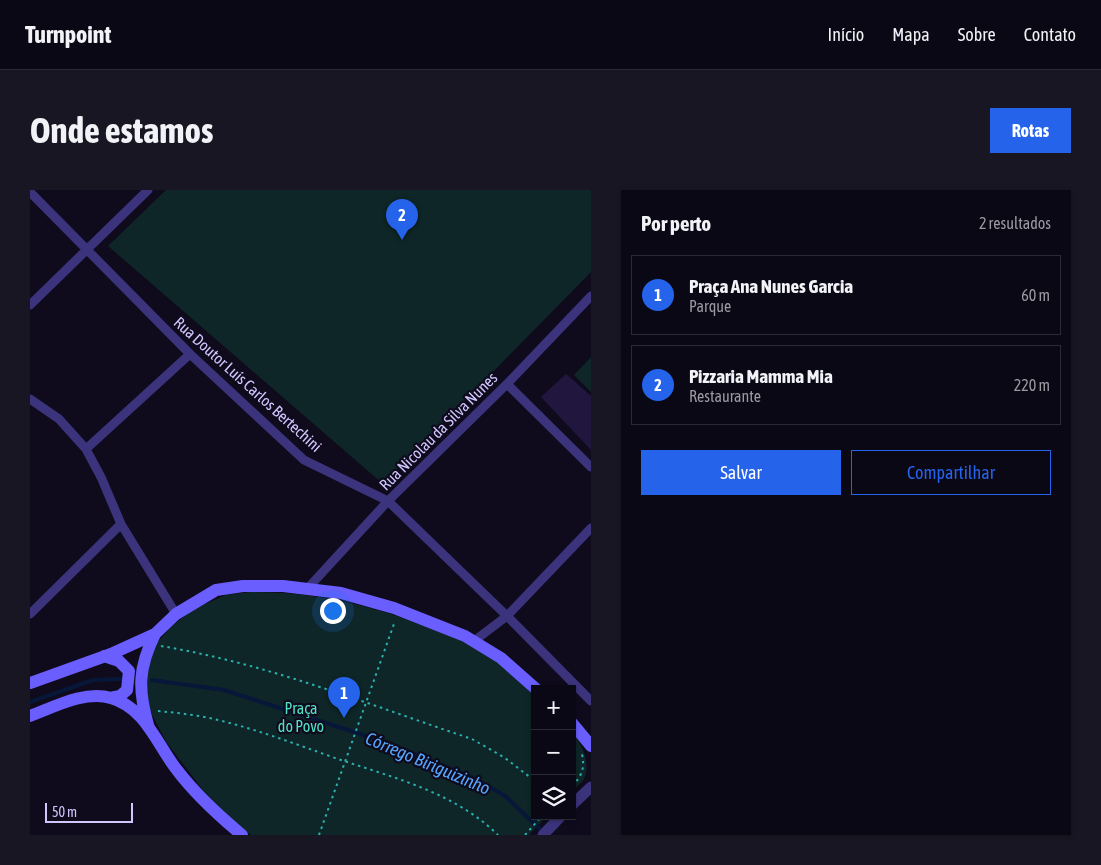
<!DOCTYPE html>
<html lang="pt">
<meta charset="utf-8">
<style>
body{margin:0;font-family:"Asap Condensed",sans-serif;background:#191623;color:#f1f3f6}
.controls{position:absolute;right:15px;bottom:15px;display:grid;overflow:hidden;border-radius:0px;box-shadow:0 1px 4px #0004}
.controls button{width:45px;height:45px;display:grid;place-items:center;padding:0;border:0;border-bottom:1px solid #2b2935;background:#0b0816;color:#f1f3f6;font:25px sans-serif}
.scale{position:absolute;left:15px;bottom:12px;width:88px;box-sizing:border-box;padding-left:5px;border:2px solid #d0c7ff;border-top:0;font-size:14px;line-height:18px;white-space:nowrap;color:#d0c7ff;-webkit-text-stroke:4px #0f0b1d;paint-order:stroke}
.you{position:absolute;left:302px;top:420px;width:18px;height:18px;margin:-12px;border:4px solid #fff;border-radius:50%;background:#1a73e8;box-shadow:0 0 0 8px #1a73e833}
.badge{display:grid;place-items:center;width:32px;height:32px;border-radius:50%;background:#2563eb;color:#fff;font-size:16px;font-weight:700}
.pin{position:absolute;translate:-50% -41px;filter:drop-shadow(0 1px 2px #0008)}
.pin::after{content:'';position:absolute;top:26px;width:18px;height:15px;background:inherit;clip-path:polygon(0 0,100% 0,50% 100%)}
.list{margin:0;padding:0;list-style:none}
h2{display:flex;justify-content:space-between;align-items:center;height:65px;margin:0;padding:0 20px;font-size:21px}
h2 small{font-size:16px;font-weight:400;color:#9a9aa1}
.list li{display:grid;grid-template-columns:32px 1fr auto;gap:15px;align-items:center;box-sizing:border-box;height:80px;margin:0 10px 10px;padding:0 10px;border:1px solid #2b2935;border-radius:0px}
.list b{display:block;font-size:19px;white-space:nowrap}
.list p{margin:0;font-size:16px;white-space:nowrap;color:#9a9aa1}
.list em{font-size:16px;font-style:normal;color:#9a9aa1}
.actions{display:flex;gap:10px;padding:15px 20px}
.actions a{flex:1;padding:11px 0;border:1px solid #2563eb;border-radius:0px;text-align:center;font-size:18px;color:#2563eb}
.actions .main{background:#2563eb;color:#fff}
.icon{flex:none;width:28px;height:28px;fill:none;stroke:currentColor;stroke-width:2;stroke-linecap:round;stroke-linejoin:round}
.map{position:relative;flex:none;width:561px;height:645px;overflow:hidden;border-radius:0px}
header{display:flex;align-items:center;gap:30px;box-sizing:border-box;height:70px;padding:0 25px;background:#0b0816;border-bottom:1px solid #2b2935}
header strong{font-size:24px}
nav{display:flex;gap:28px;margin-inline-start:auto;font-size:18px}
.intro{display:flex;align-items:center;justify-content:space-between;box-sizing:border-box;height:120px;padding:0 30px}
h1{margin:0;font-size:35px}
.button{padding:12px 22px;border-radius:0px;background:#2563eb;color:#fff;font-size:18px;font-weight:700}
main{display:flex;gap:30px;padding:0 30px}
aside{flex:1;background:#0b0816;border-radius:0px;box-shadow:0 1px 4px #0004}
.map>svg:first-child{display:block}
</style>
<header>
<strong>Turnpoint</strong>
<nav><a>Início</a><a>Mapa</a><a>Sobre</a><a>Contato</a></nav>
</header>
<div class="intro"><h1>Onde estamos</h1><a class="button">Rotas</a></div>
<main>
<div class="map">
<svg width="561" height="645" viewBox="0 0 561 645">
<rect width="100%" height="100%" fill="#0f0b1d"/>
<path fill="#0e2627" d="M136 0H561V82L353 294 78 56Z
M561 167V202L544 185Z
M221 402C286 402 342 415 402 439 421 446 440 453 457 464 474 475 489 490 505 503V626H517L499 645H221L196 624 172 599 137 553 120 521 115 485 126 454 140 438 157 424 175 414 196 405Z
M542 541C552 555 561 572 554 589 551 593 546 597 542 601Z"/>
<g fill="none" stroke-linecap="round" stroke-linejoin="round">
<path stroke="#071739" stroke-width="4" d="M122 490 194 500 358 553 446 589 475 606 514 643
M0 512 63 490 91 489"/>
</g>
<path fill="#21163e" d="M536 184 561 206V260L511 207Z"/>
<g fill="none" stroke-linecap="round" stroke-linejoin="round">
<path stroke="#2ab0af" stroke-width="2" stroke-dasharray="2.5 4" stroke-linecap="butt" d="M131 456C238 474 340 515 442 549L475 568 505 591
M128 521C148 523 168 525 188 530 229 540 268 555 308 569 364 588 424 602 468 645
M542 596C552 586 555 578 552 564
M289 645 365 431
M495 645 512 626"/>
<path stroke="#3b347d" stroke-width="9" d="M0 2 160 164 274 270 358 311 477 426 561 511
M0 115 118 0
M477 194 561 277
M0 209 29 229 56 259 71 287 91 334 146 424
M56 259 160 164
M278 398 358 311 477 194 561 106
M0 424 91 334
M444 451 477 426 561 338"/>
<path stroke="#3b347d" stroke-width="11" d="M542 615 561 597
M513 645 531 626"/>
<path stroke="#6a5eff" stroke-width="12" d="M74 466 89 471 99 481 97 500 90 506 80 508
M0 493 81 464 125 444 146 424 186 400 213 396H253L311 403 364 418 435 446 471 468 506 499
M0 526C24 517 55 500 81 508 116 518 127 555 147 580 166 605 188 625 212 645
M542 533 561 556
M118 535C108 500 108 478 125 444"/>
</g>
<g text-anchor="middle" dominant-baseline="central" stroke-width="4.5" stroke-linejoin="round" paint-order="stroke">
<g font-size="16" fill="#d0c7ff" stroke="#0f0b1d">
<text transform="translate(218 194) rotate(42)">Rua Doutor Luís Carlos Bertechini</text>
<text transform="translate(408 241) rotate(-45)">Rua Nicolau da Silva Nunes</text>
</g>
<g font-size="16" fill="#51e1c5" stroke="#0f0b1d">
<text x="271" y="518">Praça<tspan x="271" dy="18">do Povo</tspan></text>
</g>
<g font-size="18" font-style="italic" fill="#55a7ff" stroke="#0f0b1d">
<text transform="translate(398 573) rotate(23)">Córrego Biriguizinho</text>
</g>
</g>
</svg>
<div class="controls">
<button>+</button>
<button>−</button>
<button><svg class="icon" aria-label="layers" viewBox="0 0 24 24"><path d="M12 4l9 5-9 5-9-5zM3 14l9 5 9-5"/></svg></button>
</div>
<div class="scale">50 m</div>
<div class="you"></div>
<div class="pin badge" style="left:314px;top:528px">1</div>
<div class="pin badge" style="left:372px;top:50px">2</div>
</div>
<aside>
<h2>Por perto<small>2 resultados</small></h2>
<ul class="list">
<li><span class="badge">1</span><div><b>Praça Ana Nunes Garcia</b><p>Parque</p></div><em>60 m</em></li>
<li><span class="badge">2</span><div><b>Pizzaria Mamma Mia</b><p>Restaurante</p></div><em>220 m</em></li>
</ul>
<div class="actions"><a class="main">Salvar</a><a>Compartilhar</a></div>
</aside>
</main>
